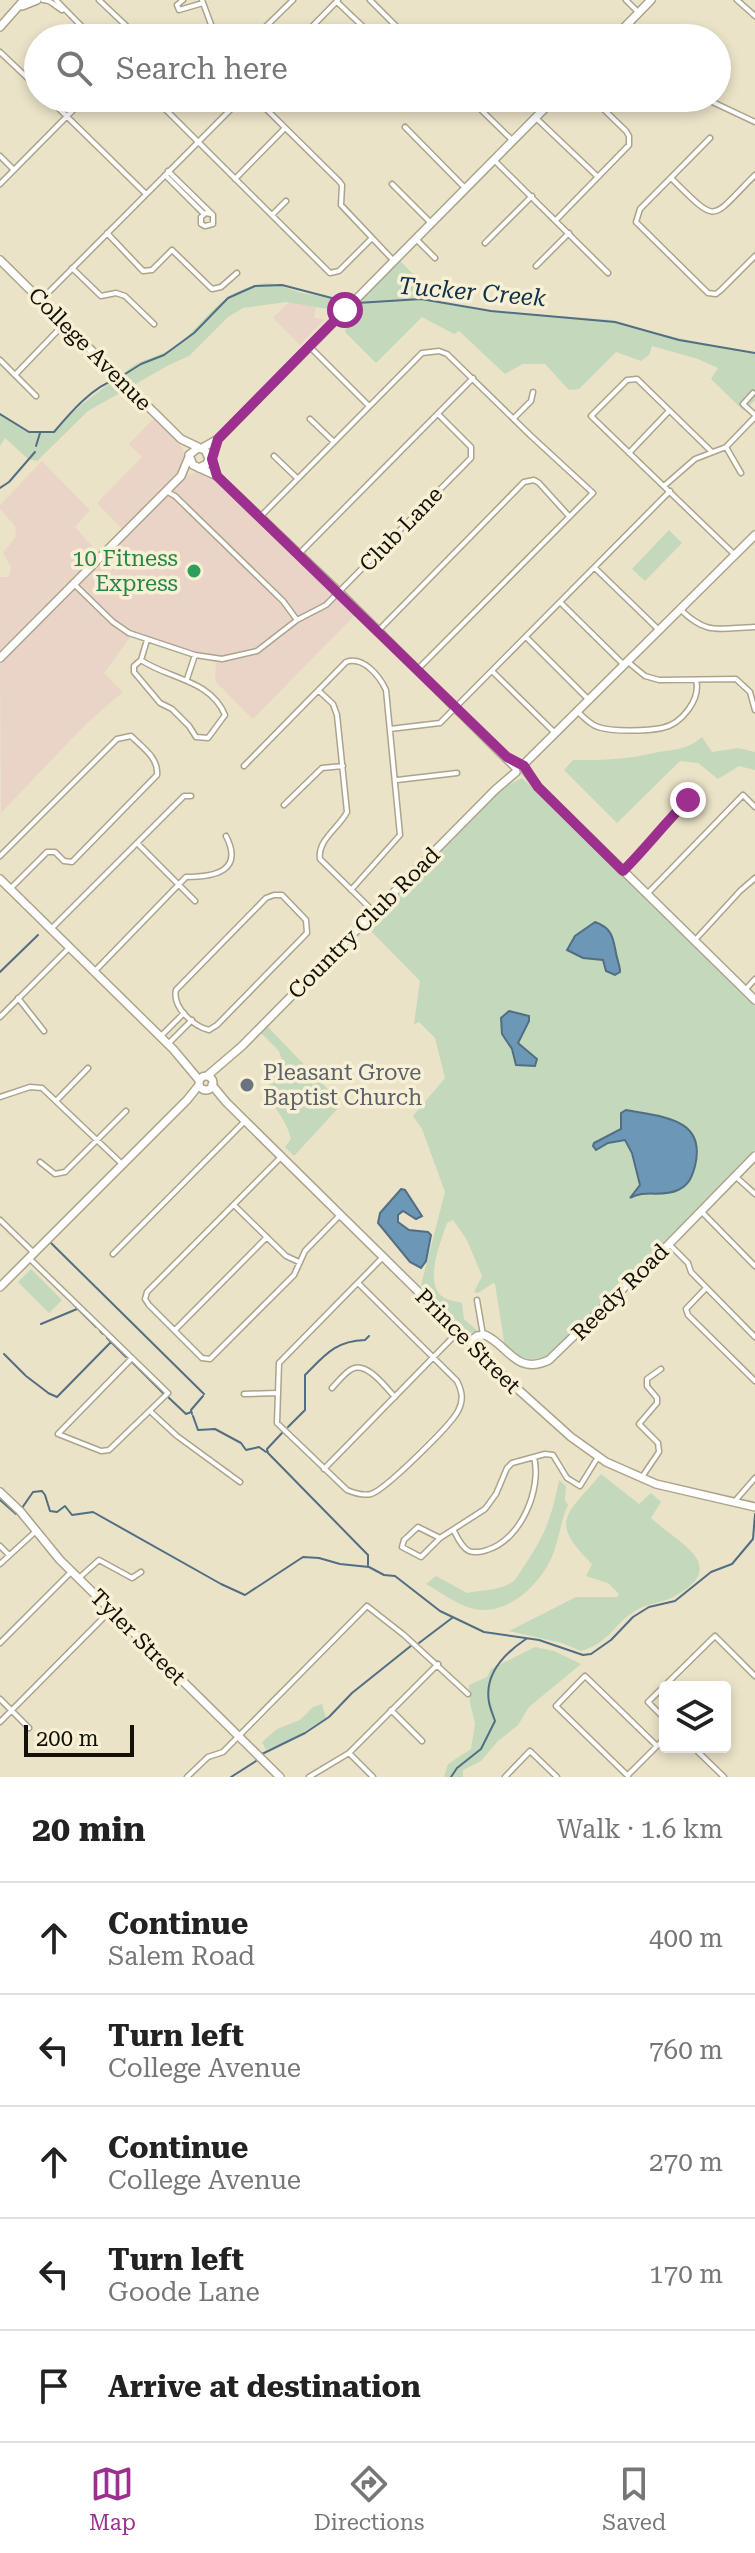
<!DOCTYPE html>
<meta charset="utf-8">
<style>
body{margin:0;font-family:"Roboto Serif",serif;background:#f2f2f2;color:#222}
.controls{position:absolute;right:24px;bottom:24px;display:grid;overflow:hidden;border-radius:8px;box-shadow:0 4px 12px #0003}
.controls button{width:72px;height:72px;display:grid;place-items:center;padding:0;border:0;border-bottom:2px solid #e0e0e0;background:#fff;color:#222;font:40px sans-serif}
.scale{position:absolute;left:24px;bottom:20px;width:110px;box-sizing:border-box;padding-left:8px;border:4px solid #131007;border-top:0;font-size:22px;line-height:28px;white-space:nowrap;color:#131007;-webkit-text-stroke:6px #f7f0d5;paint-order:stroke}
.stop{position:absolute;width:24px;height:24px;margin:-18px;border:6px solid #9d308f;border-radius:50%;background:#fff}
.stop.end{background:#9d308f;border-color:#fff;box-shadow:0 2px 8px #0008}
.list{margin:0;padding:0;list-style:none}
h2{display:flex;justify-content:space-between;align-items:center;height:104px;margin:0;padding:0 32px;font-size:34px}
h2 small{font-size:26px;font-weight:400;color:#767676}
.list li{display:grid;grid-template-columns:52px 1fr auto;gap:24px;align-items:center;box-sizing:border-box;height:112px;padding:0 32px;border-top:2px solid #e0e0e0}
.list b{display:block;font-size:30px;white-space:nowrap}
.list p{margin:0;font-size:26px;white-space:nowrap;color:#767676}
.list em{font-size:26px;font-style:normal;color:#767676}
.icon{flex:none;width:44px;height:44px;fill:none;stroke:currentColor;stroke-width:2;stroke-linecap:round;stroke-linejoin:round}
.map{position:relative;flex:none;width:755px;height:1777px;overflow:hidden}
.search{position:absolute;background:#fff;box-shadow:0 4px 12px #0003;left:24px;right:24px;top:24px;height:88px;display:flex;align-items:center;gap:20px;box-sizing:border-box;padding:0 28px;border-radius:44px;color:#767676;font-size:30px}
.sheet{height:664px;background:#fff}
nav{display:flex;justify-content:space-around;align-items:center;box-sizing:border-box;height:112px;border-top:2px solid #e0e0e0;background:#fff;font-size:22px;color:#767676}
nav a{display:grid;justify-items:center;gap:4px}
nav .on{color:#9d308f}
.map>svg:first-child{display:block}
</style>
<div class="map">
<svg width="755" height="1777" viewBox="0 0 755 1777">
<rect width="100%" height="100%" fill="#eae3c8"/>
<path fill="#ead4c8" d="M289 302 316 307 314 317 324 320 300 345 273 318Z
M155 417 183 449 185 460 180 472 123 530 97 503 142 457 129 444Z
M42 461 90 510 75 527 98 553 0 654V577H9L11 567 3 553 16 536 15 526 0 509V505Z
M196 472 205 473 217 479 356 614 253 719 215 681 216 662 130 637 104 673 123 692 86 724 1 813 0 662 165 496 189 475Z"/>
<path fill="#c4d8bb" d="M399 260 429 290 422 297 477 310 613 320 655 333 755 354V400L744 411 711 379 718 368 698 359 652 346 649 355 641 361 616 352 579 389 569 390 545 364H523L505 374 459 331 454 334 422 317 376 363 345 332 347 324 351 322 340 311 286 302 243 308 228 317 189 356 169 365 88 411 37 461 28 459 5 438 0 446V414L29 432H54C79 403 101 391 129 369 141 359 159 357 173 348 207 324 215 293 260 284 276 280 292 292 308 294 324 297 340 300 356 304Z
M669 530 682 543 645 581 632 569Z
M702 737 712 752 738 748 755 752V770L739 766 718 779 698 763 680 761 617 823 564 770 573 760C600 760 623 760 649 754 670 749 685 752 702 737Z
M522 778 755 1000V1150L560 1347C541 1364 525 1362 505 1347L495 1284 493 1283 478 1293 474 1292 482 1276 467 1240 453 1220 447 1223C441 1241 423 1283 443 1297 448 1301 456 1301 462 1303L464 1319 479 1332 469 1333 421 1285 445 1192 422 1129 413 1116 445 1078 435 1038 419 1022 414 1024 420 981 365 925 498 790Z
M267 1026 342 1104 294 1156 285 1147 291 1139C283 1105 251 1098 283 1063L279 1051 260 1032Z
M31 1269 62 1300 49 1313 18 1282Z
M601 1474 639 1504 651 1493 661 1502 651 1518C676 1542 732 1565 675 1596 663 1603 647 1603 635 1611 612 1625 611 1642 581 1651L562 1643 509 1631 576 1597H617L619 1594 608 1583 586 1576 592 1564C547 1520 568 1514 601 1474Z
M559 1480 566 1486 565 1500 568 1505C560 1522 559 1542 551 1559 537 1588 504 1618 470 1608 455 1603 440 1592 426 1584L436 1576 467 1593C483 1589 500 1592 515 1580 541 1541 550 1527 559 1480Z
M535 1647 554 1651 581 1664 529 1707 518 1725 498 1741 481 1761 463 1770V1777H444L448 1764 471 1749 475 1724 470 1703 469 1685 487 1677 491 1669Z
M322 1704 326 1718 290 1740 266 1750 262 1742 277 1729 300 1720 313 1707Z"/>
<path fill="#6d97b7" stroke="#526e82" stroke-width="2" d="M595 922C612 928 613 937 616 953 617 960 620 965 620 972L615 975 606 971 603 960 583 958 567 950 575 936Z
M509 1011 529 1016V1021L518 1043 537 1059 535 1066 516 1065 512 1049 502 1034 501 1018Z
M626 1110C660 1117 707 1117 695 1166 692 1177 689 1185 678 1190 661 1198 645 1189 630 1198L640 1185 632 1153 625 1140 608 1143 596 1150 593 1146 594 1143 621 1129V1113Z
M401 1189 405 1190 422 1216 416 1219 403 1211 398 1215V1222L409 1230 428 1232 431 1235 426 1261 421 1268 410 1262 378 1223 380 1213Z"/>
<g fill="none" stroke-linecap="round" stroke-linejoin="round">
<path stroke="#526e82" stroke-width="2" d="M357 303 421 299 491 311 615 322 679 340 755 353
M122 376 141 364 164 355 194 333 228 298 255 286 282 285 347 302
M0 414 29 432H54C70 413 93 386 117 379
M36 446 40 433
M0 488 9 482 35 452
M0 972 38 935
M51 1243 204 1394
M76 1307 96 1327
M41 1324 77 1309
M100 1331 103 1334
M107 1338 126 1357
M4 1354 25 1375
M133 1363 163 1393
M26 1376 47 1392
M48 1393 57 1397 111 1342
M168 1397 186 1414 191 1412
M192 1414 191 1410 203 1396
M193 1416 198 1430 215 1429 241 1443 246 1450 259 1447 266 1452
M288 1427 305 1410V1375C325 1355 335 1341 365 1340L369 1336
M282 1433 267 1449 268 1453 368 1555V1565
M0 1500 16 1514
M22 1508 33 1492 42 1491 45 1495 50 1511 57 1512 65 1506 72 1515 93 1512 221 1584 245 1595 303 1557 319 1558 340 1564 369 1567 384 1575 395 1576 440 1611 484 1632 539 1640 583 1655 591 1654 611 1640 633 1617 649 1607 675 1601 711 1572 732 1564 753 1539 755 1514
M419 1643 452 1618
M262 1754 305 1733 329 1717 352 1693 412 1645
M231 1777 256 1761
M451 1777 457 1768 481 1749 495 1721C493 1715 490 1708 489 1702 484 1674 505 1653 526 1639"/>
<g stroke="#aba48b" stroke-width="7">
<path id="street" d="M43 0 49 1 62 10
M56 0 93 38
M99 0 139 38
M183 0 177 5 179 10 203 3
M202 0 216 38
M370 0 408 38
M626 0 639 13
M737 0 755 16
M337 2 375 38
M307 31 314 38
M254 38 293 0
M301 38 338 0
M670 38 678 34 686 38
M0 52 38 88
M48 98 146 194
M154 98 330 273 339 271 372 238
M255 98 339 181 342 185 341 205 393 260
M469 98 512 140
M704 98 755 122
M536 118 598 177
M405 127 465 188
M710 138 640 209 636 222 708 293 716 294 721 290 755 256
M0 156 14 170
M493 159 608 273
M168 171 213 215V224L205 226 201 224V217L206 213 211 214
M165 175 204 214
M671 178C719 225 709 221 755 175
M235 179 285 128
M0 184 85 98
M392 184 431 223
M272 215 286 201
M556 220 629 145V136L626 131 592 98
M107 233 143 271 152 270 172 250 212 289 221 287 237 273
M417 240 435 258
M485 243 532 196
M536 266 569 233
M72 268 101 296 116 293 125 296 154 324
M41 300 242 98
M309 346 369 406
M0 360 36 396
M15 375 64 324
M753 393 743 404 755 415
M514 418 531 401 533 392
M310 419 334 442
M726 447 741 473
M712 452 637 379 627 380 591 416 735 555
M629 453 669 411
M274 456 297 478
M664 486 695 459 726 447 755 417
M166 491 175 496 283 601 297 620
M260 517 422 353 439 351 447 354 530 435 593 493 418 669
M300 553 473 378
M595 568 659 630
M75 585 113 622 129 633 195 655 222 659 257 651 297 620 326 605 471 458V447L438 414
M561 603 623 664
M680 609C707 636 719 628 755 627
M378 631 524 482 534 480 539 483 568 515
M526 637 588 699
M141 660C168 679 210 679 225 715L208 738 196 737 189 726 172 709 160 703 134 672V666Z
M141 660 147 640
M628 662 645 676 659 680 736 679 750 692 755 710
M492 671 554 732
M187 679 195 655
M319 691 333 704 337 715 347 812C339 828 317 840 320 859L374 912
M578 712C584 718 591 725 598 727 612 732 648 731 662 728 682 724 701 699 696 680
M390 729 440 723 670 491
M244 766 346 662C363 656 379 675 386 690L400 835 351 890
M397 780 457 773
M284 805 322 768 343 766
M137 843 195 901
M0 856 117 739 131 736C142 747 159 758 157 775L72 862 64 861 55 852H47L10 889
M623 871C646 848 665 823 688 800
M647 894 743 795 755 807
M274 895H282L306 920 307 933 217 1025 209 1030C193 1026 172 1007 176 990L266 898Z
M52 928 184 796H191
M696 939 740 891 755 878
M94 972 186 877C215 877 244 871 226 836
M746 989 755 979
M18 998 44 1031
M0 1017 69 948
M160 1037 184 1013
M168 1044 192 1020
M0 1097 30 1087 42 1088 121 1163
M57 1100 88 1068
M281 1157 147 1292 145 1299 149 1305 202 1358 210 1359 294 1275 305 1251 340 1215
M40 1162 55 1174 65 1172 126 1111
M735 1176 755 1194
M234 1205 286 1256 299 1262
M701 1211 755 1266
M0 1220 34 1253
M669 1244 688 1263 691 1272 755 1337
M113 1254 245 1121
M29 1258 168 1393 109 1450 101 1451 58 1434 132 1358
M358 1283 457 1381C462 1391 464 1400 458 1411 451 1425 385 1490 371 1494 363 1496 354 1493 347 1490L277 1423 279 1363 382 1258
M706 1288 686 1309 688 1315 755 1381
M477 1300 483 1335
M175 1330 267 1237
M332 1388C338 1382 345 1372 352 1369 367 1361 386 1388 395 1397
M244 1394 276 1393
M151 1412 177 1436 240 1482
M324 1469 458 1332
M642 1477 659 1452 658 1443 639 1424 657 1403V1398L647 1386V1379L661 1369
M735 1501 755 1478
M454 1531C457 1537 462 1548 469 1551 474 1553 482 1552 487 1550 521 1540 542 1489 534 1457
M440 1538 418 1527 404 1540 402 1547 421 1557 440 1538 485 1509 496 1494 507 1468 512 1463 545 1454 553 1455 567 1478 580 1486 598 1457
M0 1546 9 1555
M0 1564 36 1531
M79 1578 99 1560 132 1578 141 1572
M0 1643 72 1571
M0 1699 29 1728
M391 1710 422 1741
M665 1719 648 1702 715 1636 755 1676
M0 1722 111 1610
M693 1747 724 1777
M349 1753 373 1777
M628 1775 665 1738
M628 1776 556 1706 585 1676 657 1746
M187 1777 208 1757 223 1752 367 1606 404 1635 468 1694
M309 1777 349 1753 438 1664
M505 1777 530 1751 557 1777"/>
</g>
<g stroke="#aba48b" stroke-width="10">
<path id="secondary" d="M22 6 37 0
M0 27 24 0
M614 38 651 0
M0 260 181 439 198 447
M202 448 218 439 555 98
M213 450 212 459 216 473
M199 468 207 464 209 458 205 450 198 448 189 455 193 465 217 476 340 593 516 768
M0 658 181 476 189 457
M523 765 755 535
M526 771 538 787 755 1000
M0 879 173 1049 199 1080
M207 1076 242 1046 495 790 516 772
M199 1083a7 7 0 1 1 14 0a7 7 0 1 1-14 0Z
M212 1085 226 1102 512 1384 571 1437 606 1462 656 1484 755 1507
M0 1287 187 1100 199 1085
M469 1342 477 1336 485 1335C508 1345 516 1376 549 1360L669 1244 755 1156
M0 1492 20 1511 60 1560 280 1777"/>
</g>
<use href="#street" stroke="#fff" stroke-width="4"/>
<use href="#secondary" stroke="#fff" stroke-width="7"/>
</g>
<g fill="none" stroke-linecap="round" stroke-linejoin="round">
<path stroke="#9d308f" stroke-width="10" d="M345 310 218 439 212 459 217 476 507 757 524 766 538 787 623 871C646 848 665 823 688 800"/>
</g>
<circle fill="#2e9e5b" stroke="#f7f0d5" stroke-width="3" cx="194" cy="571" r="8"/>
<circle fill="#6b7280" stroke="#f7f0d5" stroke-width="3" cx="247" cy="1085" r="8"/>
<g text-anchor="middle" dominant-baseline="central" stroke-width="7" stroke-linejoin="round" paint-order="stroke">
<g font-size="22" fill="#131007" stroke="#f7f0d5">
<text transform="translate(90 349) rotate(45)">College Avenue</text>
<text transform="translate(401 529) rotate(-46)">Club Lane</text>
<text transform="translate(364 923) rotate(-45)">Country Club Road</text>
<text transform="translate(620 1292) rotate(-45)">Reedy Road</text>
<text transform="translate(468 1341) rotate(45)">Prince Street</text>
<text transform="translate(138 1637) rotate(45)">Tyler Street</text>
</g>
<g font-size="22" fill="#27864d" stroke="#f7f0d5" text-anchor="end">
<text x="178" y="558">10 Fitness<tspan x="178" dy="25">Express</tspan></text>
</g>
<g font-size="22" fill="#5b616d" stroke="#f7f0d5" text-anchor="start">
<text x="263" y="1072">Pleasant Grove<tspan x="263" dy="25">Baptist Church</tspan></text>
</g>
<g font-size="24" font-style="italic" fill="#0f3149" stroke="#f7f0d5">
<text transform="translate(472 292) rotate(5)">Tucker Creek</text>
</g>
</g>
</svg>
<div class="controls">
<button><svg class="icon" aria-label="layers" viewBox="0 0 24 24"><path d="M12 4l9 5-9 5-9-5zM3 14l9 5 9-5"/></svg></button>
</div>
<div class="scale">200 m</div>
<div class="stop" style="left:345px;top:310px"></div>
<div class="stop end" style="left:688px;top:800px"></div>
<div class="search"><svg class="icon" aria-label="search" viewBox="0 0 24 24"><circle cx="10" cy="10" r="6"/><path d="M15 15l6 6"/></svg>Search here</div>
</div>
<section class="sheet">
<h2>20 min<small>Walk · 1.6 km</small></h2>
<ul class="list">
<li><svg class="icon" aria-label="ahead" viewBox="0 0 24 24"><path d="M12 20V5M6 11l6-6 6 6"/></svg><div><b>Continue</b><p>Salem Road</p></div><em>400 m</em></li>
<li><svg class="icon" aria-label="left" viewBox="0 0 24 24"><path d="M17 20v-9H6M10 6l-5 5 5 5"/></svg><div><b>Turn left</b><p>College Avenue</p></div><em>760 m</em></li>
<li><svg class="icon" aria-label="ahead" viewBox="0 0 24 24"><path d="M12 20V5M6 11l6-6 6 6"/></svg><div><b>Continue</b><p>College Avenue</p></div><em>270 m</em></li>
<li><svg class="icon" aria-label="left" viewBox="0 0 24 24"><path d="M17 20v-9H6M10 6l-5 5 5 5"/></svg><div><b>Turn left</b><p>Goode Lane</p></div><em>170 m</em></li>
<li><svg class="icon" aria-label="arrive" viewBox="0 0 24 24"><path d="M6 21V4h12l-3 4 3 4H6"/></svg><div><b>Arrive at destination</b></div></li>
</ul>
</section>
<nav>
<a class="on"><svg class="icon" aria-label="map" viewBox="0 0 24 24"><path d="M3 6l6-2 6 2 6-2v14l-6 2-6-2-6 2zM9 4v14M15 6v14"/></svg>Map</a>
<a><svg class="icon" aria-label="directions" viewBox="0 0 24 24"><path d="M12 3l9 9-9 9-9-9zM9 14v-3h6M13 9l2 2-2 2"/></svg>Directions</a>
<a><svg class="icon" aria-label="saved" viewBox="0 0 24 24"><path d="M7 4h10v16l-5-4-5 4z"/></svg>Saved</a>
</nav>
